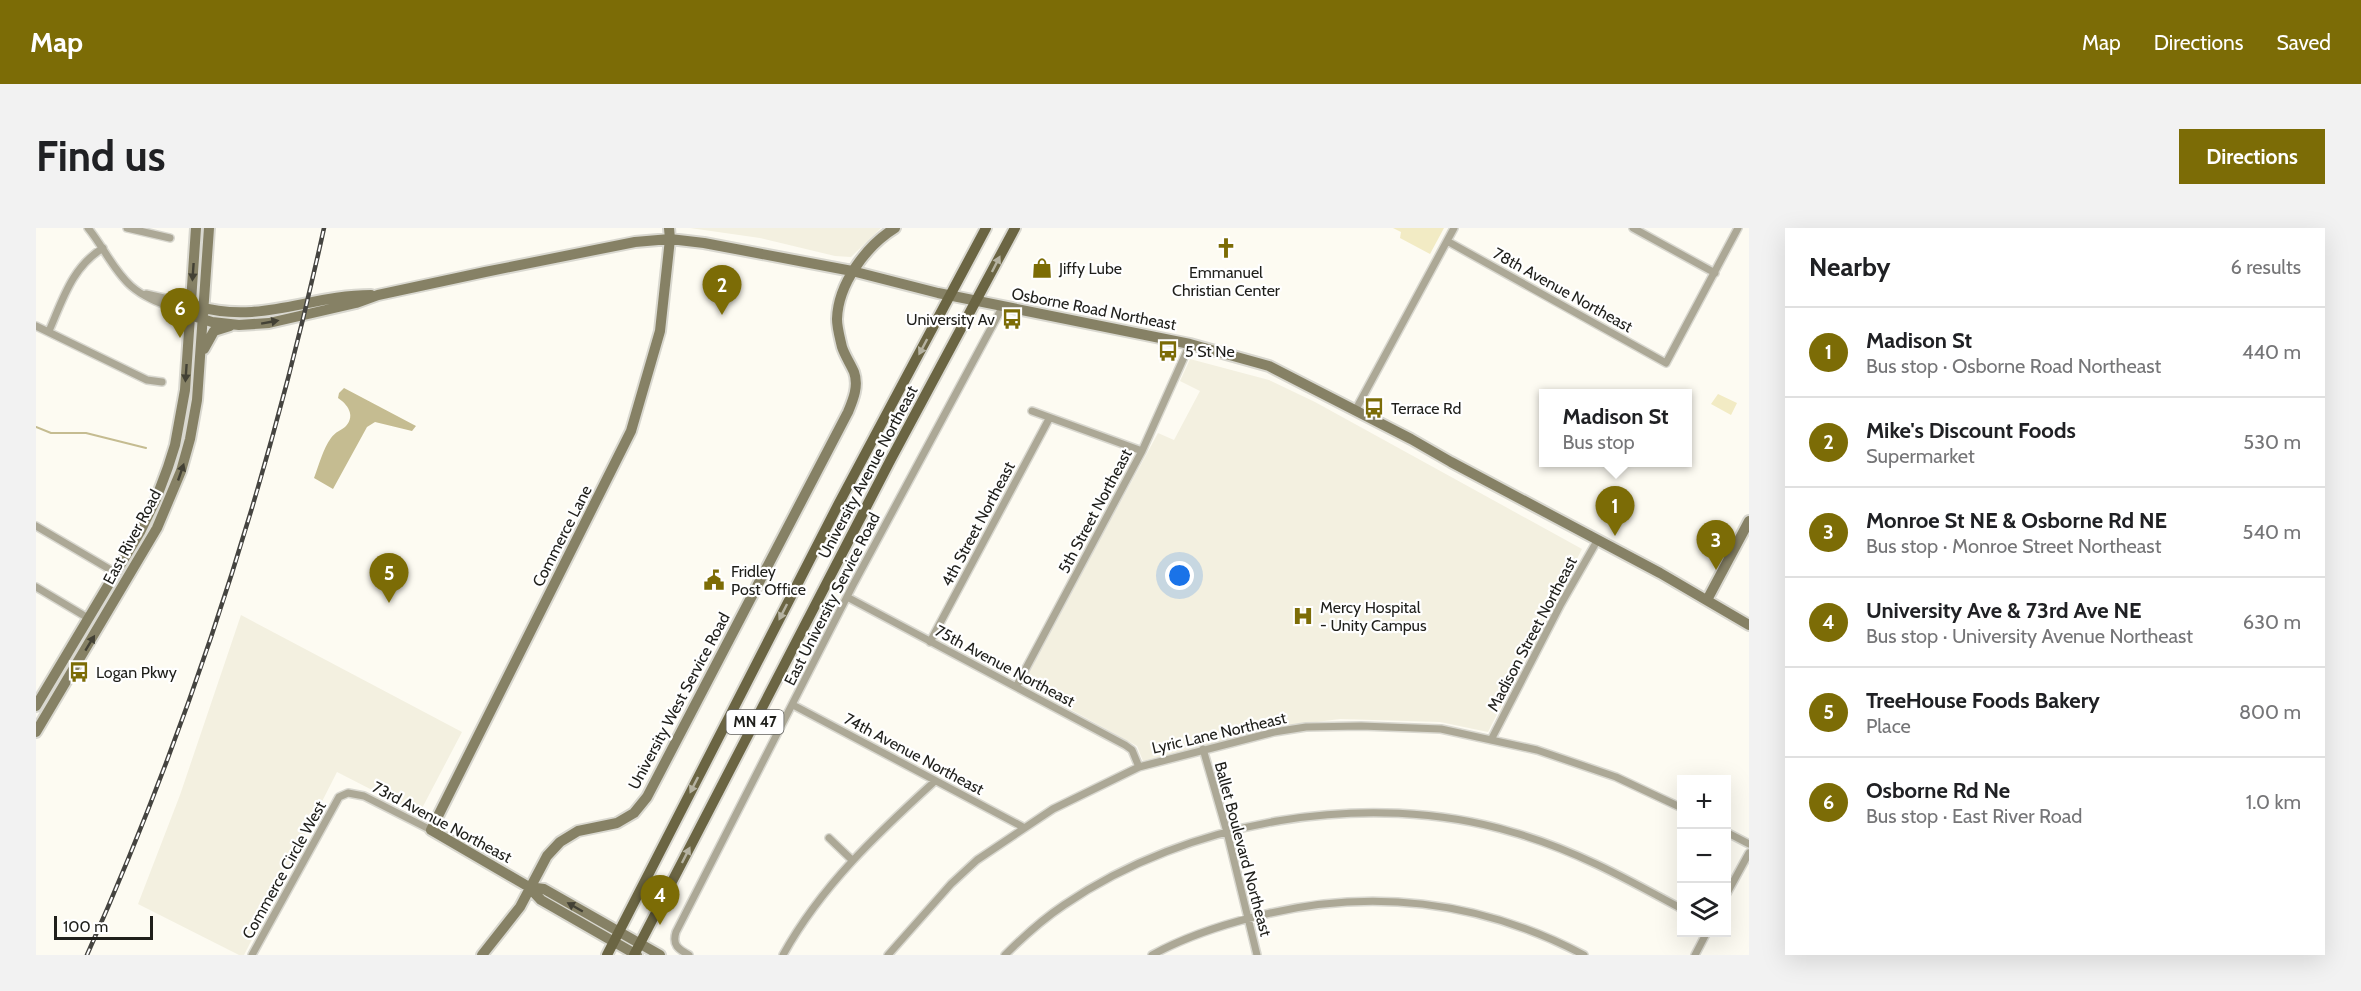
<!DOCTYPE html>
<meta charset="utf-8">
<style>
body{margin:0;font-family:Cabin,sans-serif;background:#f2f2f2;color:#202124}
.controls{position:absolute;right:18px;bottom:18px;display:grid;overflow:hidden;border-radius:0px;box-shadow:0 6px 24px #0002}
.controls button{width:54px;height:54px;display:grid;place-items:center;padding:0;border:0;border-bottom:2px solid #e0e0e0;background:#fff;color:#202124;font:30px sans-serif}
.scale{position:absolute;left:18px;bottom:15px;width:99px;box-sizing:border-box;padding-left:6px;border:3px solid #1f1f1b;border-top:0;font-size:16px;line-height:21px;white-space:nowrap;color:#1f1f1b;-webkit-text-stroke:4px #fff;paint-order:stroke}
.you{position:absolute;left:1144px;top:348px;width:21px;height:21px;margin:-15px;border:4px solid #fff;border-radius:50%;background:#1a73e8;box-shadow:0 0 0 9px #1a73e833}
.badge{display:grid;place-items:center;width:39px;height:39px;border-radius:50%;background:#7c6c06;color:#fff;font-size:20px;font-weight:700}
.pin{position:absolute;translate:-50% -50px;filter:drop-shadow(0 2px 3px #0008)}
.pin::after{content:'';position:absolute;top:32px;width:21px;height:18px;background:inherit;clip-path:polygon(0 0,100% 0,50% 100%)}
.popup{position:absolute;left:1503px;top:161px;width:153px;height:78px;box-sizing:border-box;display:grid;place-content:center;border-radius:0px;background:#fff;filter:drop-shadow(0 2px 4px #0005);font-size:20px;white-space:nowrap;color:#757577}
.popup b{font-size:22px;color:#202124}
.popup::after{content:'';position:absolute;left:50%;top:100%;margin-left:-12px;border:12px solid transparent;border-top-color:#fff}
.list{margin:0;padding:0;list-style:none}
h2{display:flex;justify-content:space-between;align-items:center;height:78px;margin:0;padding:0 24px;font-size:26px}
h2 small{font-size:20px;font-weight:400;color:#757577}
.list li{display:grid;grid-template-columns:39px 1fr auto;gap:18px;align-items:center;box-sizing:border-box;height:90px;padding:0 24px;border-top:2px solid #e0e0e0}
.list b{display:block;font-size:22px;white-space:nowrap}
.list p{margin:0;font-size:20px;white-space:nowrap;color:#757577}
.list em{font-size:20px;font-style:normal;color:#757577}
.icon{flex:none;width:33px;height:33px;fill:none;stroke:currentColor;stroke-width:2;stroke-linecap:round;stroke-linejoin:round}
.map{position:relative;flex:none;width:1713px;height:727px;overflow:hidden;border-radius:0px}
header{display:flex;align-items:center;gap:36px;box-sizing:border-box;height:84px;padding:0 30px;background:#7c6c06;color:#fff}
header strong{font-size:28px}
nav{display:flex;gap:33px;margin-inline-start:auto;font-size:21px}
.intro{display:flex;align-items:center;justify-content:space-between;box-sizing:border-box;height:144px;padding:0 36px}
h1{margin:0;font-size:42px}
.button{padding:15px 27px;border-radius:0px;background:#7c6c06;color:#fff;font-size:21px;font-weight:700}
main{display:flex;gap:36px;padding:0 36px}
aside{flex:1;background:#fff;border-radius:0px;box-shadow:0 6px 24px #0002}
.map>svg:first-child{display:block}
</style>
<header>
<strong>Map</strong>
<nav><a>Map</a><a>Directions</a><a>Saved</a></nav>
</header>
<div class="intro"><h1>Find us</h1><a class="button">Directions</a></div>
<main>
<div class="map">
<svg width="1713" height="727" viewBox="0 0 1713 727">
<rect width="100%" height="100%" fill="#fdfbf2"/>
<path fill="#f3f0e0" d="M654 0H845L815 29 799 28 724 10Z
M1154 131 1233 152 1279 174 1546 321 1452 504 1404 494 1304 491 1234 500 1107 533 1101 518 986 455 1122 205 1138 212 1164 163 1144 153Z
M205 387 426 504 383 586 301 544 208 727H203L102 676 144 567Z"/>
<path fill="#f2ebc4" d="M1357 0H1408L1394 26 1364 10 1365 4Z
M1682 166 1701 175 1695 187 1675 176Z"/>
<path fill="#c5bc91" d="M308 160 380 198 376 203 339 194 331 199 297 261 278 250C283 237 287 221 295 210 299 204 306 202 310 198 320 187 311 176 302 170L303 165Z"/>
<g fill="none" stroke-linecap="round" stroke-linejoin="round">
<path stroke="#c5bc91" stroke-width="2" d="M0 199 15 205H50L110 220"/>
<g stroke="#d9d8d0" stroke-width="10">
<path id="street" d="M52 0C67 18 77 42 95 58 112 73 134 78 154 87
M91 0 134 10
M1597 0 1679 45
M1411 13 1630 135 1702 0
M110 66 155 76
M0 98 111 152 126 154
M13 103C27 71 36 39 67 20
M996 183 1106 223
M1319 183 1418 0
M0 298 80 345
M0 359 52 390
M811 369 1089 517 1096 522 1103 539
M894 414 1013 191
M980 459 1106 223 1154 116
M757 477 987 599
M1455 512 1525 376 1561 313
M1167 521 1191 604 1221 727
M1690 604 1713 616
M793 610 816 632
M1690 667 1713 625
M216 727 303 569 312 565 328 568 395 602
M653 727C642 721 636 717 640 704L817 357 967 78
M747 727C785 658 842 605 899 553
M852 727 915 656 941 632 1017 581 1103 539 1238 504 1270 499 1325 498 1405 501 1501 522 1580 549 1646 580
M969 727C987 709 1007 691 1028 677 1152 592 1332 561 1476 604 1537 621 1591 651 1646 681
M1116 727C1149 709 1182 698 1218 689 1332 659 1444 672 1548 727
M1659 727 1671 704"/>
</g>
<g stroke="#d9d8d0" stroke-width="14">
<path id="secondary" d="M161 78C223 97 274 67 335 67
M154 87 176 94 203 97 233 95 320 75 342 67 449 44 599 14 634 11 668 15 816 43 902 65 1154 116 1233 138 1375 211 1415 234 1624 345 1713 397
M168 121 178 103 194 98
M1671 372 1713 293
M0 478 104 304 120 271 132 239 139 217 149 162 160 0
M0 504 121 300 145 243 154 211 161 172 173 0
M493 659 508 661 624 727
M446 727 484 679 511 628 524 614 542 603 581 595 598 585 611 569 812 184C817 172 823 158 818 144 814 135 809 128 806 119 804 110 801 100 801 91 802 56 830 18 859 0
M601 727 505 672 493 659 395 602 595 203 624 103 634 11 633 0"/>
</g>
<g stroke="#d9d8d0" stroke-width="14">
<path id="primary" d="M571 727 803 275 950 0
M598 727 855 231 979 0"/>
</g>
<use href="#street" stroke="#aca896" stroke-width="7"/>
<use href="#secondary" stroke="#868165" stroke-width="10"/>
<use href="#primary" stroke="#6b6543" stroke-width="10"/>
<g stroke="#454440" stroke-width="4.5">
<path id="rail" d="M51 727C156 492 233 251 288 0"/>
</g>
<use href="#rail" stroke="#fff" stroke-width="2" stroke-dasharray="7" stroke-linecap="butt"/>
</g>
<defs><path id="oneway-solid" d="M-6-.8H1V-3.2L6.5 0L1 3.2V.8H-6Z" transform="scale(1.5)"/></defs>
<g fill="#b5b2a1">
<use href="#oneway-solid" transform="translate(960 36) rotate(-63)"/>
<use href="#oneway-solid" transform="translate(887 119) rotate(118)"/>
<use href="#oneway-solid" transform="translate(747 384) rotate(117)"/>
<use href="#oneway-solid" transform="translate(658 557) rotate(117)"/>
<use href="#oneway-solid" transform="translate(650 627) rotate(-63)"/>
</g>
<g fill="#434135">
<use href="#oneway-solid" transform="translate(157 44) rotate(94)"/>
<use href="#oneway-solid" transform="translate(234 94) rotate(-10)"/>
<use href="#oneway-solid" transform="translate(150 145) rotate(94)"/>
<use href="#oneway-solid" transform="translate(145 244) rotate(-71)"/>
<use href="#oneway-solid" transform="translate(54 415) rotate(-59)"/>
<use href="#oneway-solid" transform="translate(539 679) rotate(-150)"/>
</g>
<defs>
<g id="church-bare" transform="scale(1.62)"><path d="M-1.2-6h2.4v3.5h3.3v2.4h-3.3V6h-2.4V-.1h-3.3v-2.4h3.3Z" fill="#7c6c06" stroke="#fff" stroke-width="2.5" paint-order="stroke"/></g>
<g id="shop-bare" transform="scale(1.62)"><path d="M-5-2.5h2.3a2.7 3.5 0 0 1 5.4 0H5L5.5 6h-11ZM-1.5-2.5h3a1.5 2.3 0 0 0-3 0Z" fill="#7c6c06" stroke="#fff" stroke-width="2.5" paint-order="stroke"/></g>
<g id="bus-bare" transform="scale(1.62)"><path d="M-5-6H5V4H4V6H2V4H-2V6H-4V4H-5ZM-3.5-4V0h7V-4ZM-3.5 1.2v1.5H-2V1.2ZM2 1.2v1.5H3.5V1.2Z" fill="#7c6c06" stroke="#fff" stroke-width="2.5" paint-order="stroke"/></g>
<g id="civic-bare" transform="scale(1.62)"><path d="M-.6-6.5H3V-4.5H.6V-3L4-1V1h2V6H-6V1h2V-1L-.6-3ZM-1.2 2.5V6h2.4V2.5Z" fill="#7c6c06" stroke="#fff" stroke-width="2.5" paint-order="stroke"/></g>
<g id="hospital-bare" transform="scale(1.62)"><path d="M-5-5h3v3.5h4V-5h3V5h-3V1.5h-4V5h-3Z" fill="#7c6c06" stroke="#fff" stroke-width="2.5" paint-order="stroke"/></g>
</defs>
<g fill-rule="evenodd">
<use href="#church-bare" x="1190" y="20"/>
<use href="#shop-bare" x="1006" y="40"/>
<use href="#bus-bare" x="976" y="91"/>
<use href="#bus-bare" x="1132" y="123"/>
<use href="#bus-bare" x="1338" y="180"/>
<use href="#civic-bare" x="678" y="352"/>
<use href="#hospital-bare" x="1267" y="388"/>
<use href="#bus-bare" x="43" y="444"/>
</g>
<g text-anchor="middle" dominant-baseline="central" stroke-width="4.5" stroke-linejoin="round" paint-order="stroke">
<rect fill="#fff" stroke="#62625f" stroke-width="1.5" x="690.5" y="482" width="57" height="24" rx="4.5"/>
<g font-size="15" font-weight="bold" fill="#1f1f1b">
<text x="719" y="494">MN 47</text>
</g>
<g font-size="16" fill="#1f1f1b" stroke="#fff" text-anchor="start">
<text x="1023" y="40">Jiffy Lube</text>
<text x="1190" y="44" text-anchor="middle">Emmanuel<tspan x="1190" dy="18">Christian Center</tspan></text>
<text x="959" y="91" text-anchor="end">University Av</text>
<text x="1149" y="123">5 St Ne</text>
<text x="1355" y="180">Terrace Rd</text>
<text x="695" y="343">Fridley<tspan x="695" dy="18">Post Office</tspan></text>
<text x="1284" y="379">Mercy Hospital<tspan x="1284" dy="18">- Unity Campus</tspan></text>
<text x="60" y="444">Logan Pkwy</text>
</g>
<g font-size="16" fill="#1f1f1b" stroke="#fff">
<text transform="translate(1527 62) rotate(29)">78th Avenue Northeast</text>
<text transform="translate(1058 81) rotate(11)">Osborne Road Northeast</text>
<text transform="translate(832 244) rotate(-62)">University Avenue Northeast</text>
<text transform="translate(1059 283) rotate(-62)">5th Street Northeast</text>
<text transform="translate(942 296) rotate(-62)">4th Street Northeast</text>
<text transform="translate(526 308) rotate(-63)">Commerce Lane</text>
<text transform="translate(96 309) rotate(-62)">East River Road</text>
<text transform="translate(796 371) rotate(-63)">East University Service Road</text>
<text transform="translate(1496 406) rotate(-62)">Madison Street Northeast</text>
<text transform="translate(969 438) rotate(28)">75th Avenue Northeast</text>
<text transform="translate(643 473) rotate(-62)">University West Service Road</text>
<text transform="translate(1183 505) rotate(-13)">Lyric Lane Northeast</text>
<text transform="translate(878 526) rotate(28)">74th Avenue Northeast</text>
<text transform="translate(406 594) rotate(28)">73rd Avenue Northeast</text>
<text transform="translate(1207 621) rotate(75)">Ballet Boulevard Northeast</text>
<text transform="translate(248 642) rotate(-61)">Commerce Circle West</text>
</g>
</g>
</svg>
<div class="controls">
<button>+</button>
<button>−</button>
<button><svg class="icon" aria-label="layers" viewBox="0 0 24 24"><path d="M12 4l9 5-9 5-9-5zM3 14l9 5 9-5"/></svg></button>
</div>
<div class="scale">100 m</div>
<div class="you"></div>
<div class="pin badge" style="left:1579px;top:308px">1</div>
<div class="popup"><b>Madison St</b>Bus stop</div>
<div class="pin badge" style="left:686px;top:87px">2</div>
<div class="pin badge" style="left:1680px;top:342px">3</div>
<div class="pin badge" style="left:624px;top:697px">4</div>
<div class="pin badge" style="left:353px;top:375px">5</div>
<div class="pin badge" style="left:144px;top:110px">6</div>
</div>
<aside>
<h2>Nearby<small>6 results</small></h2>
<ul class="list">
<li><span class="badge">1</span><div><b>Madison St</b><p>Bus stop · Osborne Road Northeast</p></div><em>440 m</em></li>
<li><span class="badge">2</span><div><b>Mike's Discount Foods</b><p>Supermarket</p></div><em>530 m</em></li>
<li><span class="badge">3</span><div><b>Monroe St NE &amp; Osborne Rd NE</b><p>Bus stop · Monroe Street Northeast</p></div><em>540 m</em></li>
<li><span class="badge">4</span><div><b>University Ave &amp; 73rd Ave NE</b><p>Bus stop · University Avenue Northeast</p></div><em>630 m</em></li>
<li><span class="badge">5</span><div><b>TreeHouse Foods Bakery</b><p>Place</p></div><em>800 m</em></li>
<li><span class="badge">6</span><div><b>Osborne Rd Ne</b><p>Bus stop · East River Road</p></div><em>1.0 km</em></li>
</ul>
</aside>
</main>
